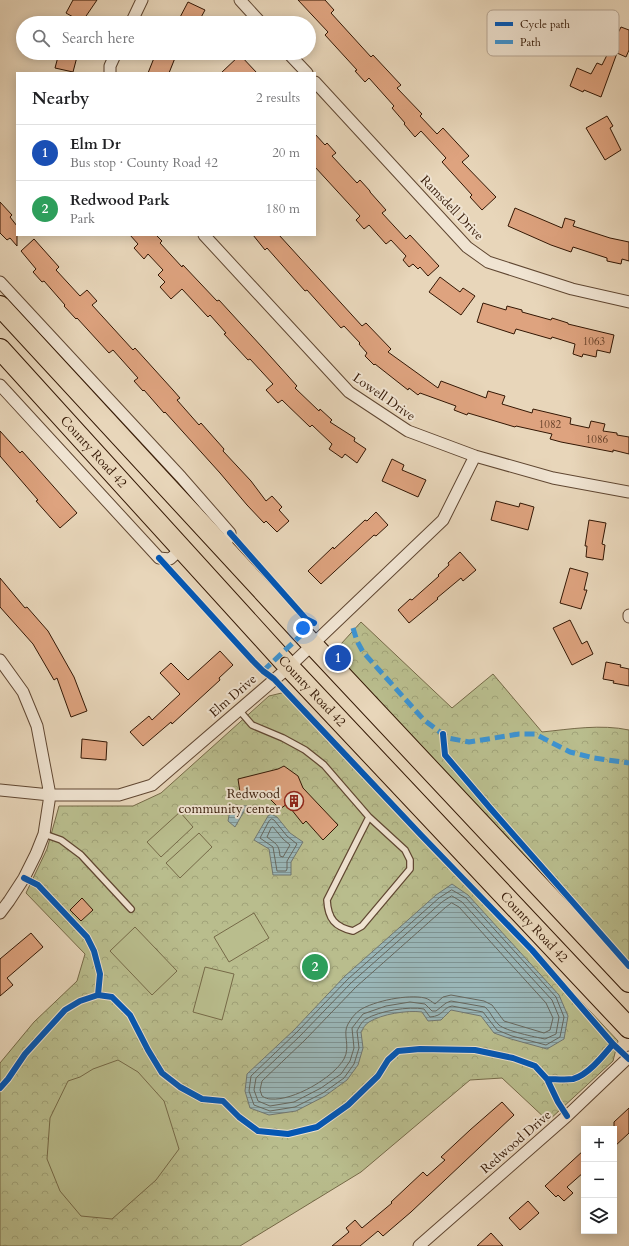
<!DOCTYPE html>
<meta charset="utf-8">
<style>
body{margin:0;font-family:Cardo,serif;background:#f6f6f6;color:#202124}
.controls{position:absolute;right:12px;bottom:12px;display:grid;overflow:hidden;border-radius:0px;box-shadow:0 2px 10px #0003}
.controls button{width:36px;height:36px;display:grid;place-items:center;padding:0;border:0;border-bottom:1px solid #e0e0e0;background:#fff;color:#202124;font:20px sans-serif}
.you{position:absolute;left:303px;top:628px;width:14px;height:14px;margin:-10px;border:3px solid #fff;border-radius:50%;background:#1a73e8;box-shadow:0 0 0 6px #1a73e833}
.badge{display:grid;place-items:center;width:26px;height:26px;border-radius:50%;background:#db2777;color:#fff;font-size:13px;font-weight:700}
.pin{position:absolute;translate:-50% -50%;border:2px solid #fff;box-shadow:0 1px 4px #0006}
.list{margin:0;padding:0;list-style:none}
h2{display:flex;justify-content:space-between;align-items:center;height:52px;margin:0;padding:0 16px;font-size:17px}
h2 small{font-size:13px;font-weight:400;color:#757577}
.list li{display:grid;grid-template-columns:26px 1fr auto;gap:12px;align-items:center;box-sizing:border-box;height:56px;padding:0 16px;border-top:1px solid #e0e0e0}
.list b{display:block;font-size:15px;white-space:nowrap}
.list p{margin:0;font-size:13px;white-space:nowrap;color:#757577}
.list em{font-size:13px;font-style:normal;color:#757577}
.icon{flex:none;width:22px;height:22px;fill:none;stroke:currentColor;stroke-width:2;stroke-linecap:round;stroke-linejoin:round}
.map{position:relative;flex:none;width:629px;height:1246px;overflow:hidden}
.search{position:absolute;background:#fff;box-shadow:0 2px 10px #0003;left:16px;top:16px;width:300px;height:44px;display:flex;align-items:center;gap:10px;box-sizing:border-box;padding:0 14px;border-radius:22px;color:#757577;font-size:15px}
.panel{position:absolute;background:#fff;box-shadow:0 2px 10px #0003;left:16px;top:72px;width:300px;height:164px;border-radius:0px}
.map>svg:first-child{display:block}
</style>
<div class="map">
<svg width="629" height="1246" viewBox="0 0 629 1246">
<defs>
<pattern id="forest-crowns" width="20" height="18" patternUnits="userSpaceOnUse"><rect width="20" height="18" fill="#b9bd8d"/><path d="M2 6a3 3 0 1 1 6 0M12 15a3 3 0 1 1 6 0" fill="none" stroke="#a0a278"/></pattern>
<pattern id="water-rules" width="6" height="5" patternUnits="userSpaceOnUse"><rect width="6" height="5" fill="#9ab7b9"/><path d="M0 2.5h6" fill="none" stroke="#7e9494"/></pattern>
</defs>
<rect width="100%" height="100%" fill="#e8d6ba"/>
<filter id="stains"><feTurbulence type="fractalNoise" baseFrequency=".005" numOctaves="4"/><feColorMatrix values="0 0 0 0 .2 0 0 0 0 .09 0 0 0 0 .02 0 0 0 .5 -.17"/></filter>
<radialGradient id="worn" r=".72"><stop offset=".6" stop-color="#630" stop-opacity="0"/><stop offset="1" stop-color="#630" stop-opacity=".3"/></radialGradient>
<path fill="url(#forest-crowns)" stroke="#766a48" d="M361 622 452 708 493 674 542 732C571 729 601 724 629 730V964L331 655Z
M290 691 618 1041 613 1061 548 1121 502 1078 470 1080 361 1172 240 1246H0V1063L34 1022 77 981 85 954 26 893 47 849 59 806H133L161 793 269 696Z"/>
<path fill="#b9bd8d" stroke="#766a48" d="M180 812 193 827 161 857 147 842Z
M199 833 212 847 180 878 166 863Z
M254 913 269 938 229 962 214 937Z
M135 927 177 971 152 995 110 951Z
M205 967 234 974 222 1020 193 1012Z
M118 1060 138 1072 164 1101 179 1149 156 1180 112 1219 81 1216 60 1191 47 1159 50 1118 68 1081 80 1077 93 1069Z"/>
<path fill="url(#water-rules)" stroke="#717771" d="M231 805 247 806 235 827 228 821Z
M271 814 277 817 290 833 303 842 291 862V875H273L269 849 254 840 268 816Z
M452 884 468 895 559 995 568 1016 564 1039 547 1049 511 1039 494 1033 481 1016 451 1010 441 1020 428 1021 422 1012C407 1010 382 1014 369 1022 365 1024 363 1029 361 1032L363 1048 358 1065 347 1080 325 1096 296 1111 269 1115 250 1108 245 1091 247 1074 294 1030 345 976 436 895Z"/>
<g fill="none" stroke-linecap="round" stroke-linejoin="round">
<path stroke="#66675e" stroke-width="1" d="M272 819 274 820 287 836 297 844 287 861V869L286 871H277L273 847 260 838 269 821Z
M273 827 283 839 290 845 283 857 280 856C279 844 276 844 267 837L271 828Z
M452 890 466 898 556 997 564 1017 560 1037 546 1045 512 1036 497 1030 483 1012 452 1006C442 1008 444 1016 430 1017L424 1009C409 1006 379 1011 366 1019 362 1021 359 1027 357 1031L359 1048 354 1064 344 1078 323 1093 295 1107 270 1111 254 1105 249 1091 251 1076 297 1032 348 979 439 898Z
M452 896 462 902 552 1000 559 1017 556 1034 545 1039C535 1037 506 1031 499 1025 493 1020 491 1012 485 1007L451 1001 446 1003 436 1011H432L425 1004 410 1002 386 1006 363 1014 352 1028 354 1048 350 1061 341 1074 321 1088 294 1102 270 1106 258 1101 254 1090 256 1078 300 1036 351 983 442 902Z
M452 903 459 907 546 1003 553 1018 550 1030 544 1033 504 1021 492 1005 484 1001 451 995 443 997 435 1004C432 1002 429 999 425 998 408 994 374 1001 360 1010 355 1013 351 1019 348 1024 342 1034 351 1046 344 1059 333 1078 293 1101 271 1099 268 1099 265 1098 262 1096L260 1090 262 1081 305 1040 356 987 446 907Z"/>
</g>
<path fill="#dea37f" stroke="#331704" d="M73 0H97L82 22 66 13Z
M298 0H325L334 10 331 13 371 57 373 55 401 85 397 88 422 114 420 116 437 134 443 128 469 156 462 162 496 197 482 210 470 197 472 195 442 162 446 158 421 131 415 137 404 124 405 123 392 108 394 106 369 78 365 82 355 71 357 70 325 35 328 32Z
M188 2 205 10 198 23H177Z
M621 27 629 30V50L626 57 617 53 601 97 584 90 583 92 570 86 577 68 591 74 597 63 602 65Z
M59 53H78L73 72 55 68Z
M156 53H177L169 73H148Z
M240 55 257 73H221Z
M607 116 613 126 610 128 621 150 605 160 586 128Z
M315 134 325 145 327 143 336 153 332 156 357 183 360 180 370 191V192L386 210 382 213 406 239 410 235 439 266 428 276 420 267 418 269 413 264 409 267 403 260 406 256 391 240 386 244 369 225 364 229 356 220 360 216 315 167Z
M0 202 12 215 10 217 17 226V246L10 238 7 240 0 233Z
M515 208 562 228 565 218 575 221 573 226 610 238 629 242V261L622 259 621 264 607 261V258L573 247 571 252 551 245 508 226Z
M130 235H156L162 241 160 243 182 267 183 265 217 301 219 300 262 347 297 386 295 388 319 411 320 409 332 420 330 422 355 438 354 441 366 449 357 463 345 454 342 458 329 449 332 444 312 425 310 427 282 400 278 403 266 390 273 384 250 359 248 360 224 334 226 333 210 315 208 317 182 289 171 299 160 287 165 282 158 275 163 270 148 254 144 259 134 248 138 244Z
M253 235H279L362 326 366 323 391 349 388 352 438 388 441 381 486 398 488 391 505 396 502 404 532 413 533 409 571 418 570 424 589 428 591 421 605 424 603 431 617 433V435L629 437V454L613 450V452L561 442 550 439 552 434 516 426 515 427 468 413 467 415 454 410 456 406 420 393 418 395 409 388 408 390 375 364 374 365 365 356 367 353 359 344 360 343 344 326 341 328 307 290 305 291 267 248 265 250Z
M34 239 59 267 56 270 80 296 87 290 97 301 92 305 133 350 135 348 173 390 180 398 177 400 199 425 201 423 224 449 223 451 251 481 266 501 272 496 282 507 279 510 289 521 277 532 266 521 264 523 247 505 220 473 165 412 164 413 144 390 143 391 134 381 138 378 113 350 109 353 77 318 76 319 64 306 65 305 44 281 42 282 33 272 36 269 21 251Z
M440 277 460 292 463 288 475 296 461 315 429 292Z
M483 303 506 310 507 306 522 310V312L551 320 552 318 568 323V324L614 335 610 353 597 350 596 357 583 354 582 357 573 354 575 344 552 337 551 339 516 329 514 334 477 322Z
M0 431 20 453 22 451 77 513 60 528 36 501 38 500 0 456Z
M392 459 404 465 402 470 426 480 418 497 382 481Z
M496 501 519 507 520 503 534 507 528 530 491 520Z
M376 512 388 525 376 536 374 535 321 584 308 571 333 547 334 549 365 520 367 521Z
M589 520 606 523 602 544 605 545 603 560 586 557 587 546H585Z
M460 552 476 570 463 581 461 578 437 598 438 599 409 623 398 610 410 599 412 600 439 576 438 575 449 565 448 563Z
M570 568 588 573 584 590H587L581 609 560 603Z
M0 578 25 608 27 607 48 631 74 677 87 711 71 717 57 678 54 680 33 644 0 607Z
M570 620 582 644 587 641 593 654 572 665 553 628Z
M220 651 233 665 219 678 220 680 172 724 171 722 143 746 130 732 149 716 152 720 180 694 160 673 171 663 188 680Z
M606 662 621 665 620 667 629 669V686L613 683 614 681 603 679Z
M82 739 107 742 106 760 81 758Z
M284 766 298 776 303 788 338 825 323 840 306 821 303 824 287 804 280 809 264 793 241 799 238 779 278 769Z
M82 898 93 910 81 921 70 910Z
M31 933 43 947 7 978 13 985 0 996V959Z
M502 1102 514 1115 411 1212 383 1236 378 1231 360 1246H332L349 1232 346 1228 355 1220 362 1228 392 1203 391 1202 423 1172 427 1176 445 1160 441 1157 470 1130Z
M629 1108V1133L614 1147V1122Z
M584 1150V1172L567 1187 573 1193 564 1201 558 1195 556 1197 545 1186Z
M528 1201 539 1213 520 1230 509 1218Z
M491 1233 503 1246H477Z"/>
<g fill="none" stroke-linecap="round" stroke-linejoin="round">
<g stroke="#604732" stroke-width="8">
<path id="lane" d="M239 710 252 725 283 738 305 750 324 765 369 817 327 900C328 919 335 927 353 931L362 926 410 869V860L405 850 369 817
M44 834 61 840 81 855 131 909"/>
</g>
<g stroke="#604732" stroke-width="13">
<path id="street" d="M240 0 261 23
M131 23 142 0
M288 53 307 73
M110 73V66L116 53
M315 82 467 247 488 262 572 289 629 302
M204 235 349 392 408 431 475 456 553 478 629 492
M0 282 181 477 230 533 224 549
M0 385 159 558 170 559 181 549
M629 617V615
M0 660 23 692 37 726 50 795 44 834 36 854 24 878 9 901 0 913
M0 790 50 795H119L152 785 289 667 443 520 475 456
M419 1246 567 1116 629 1057"/>
</g>
<g stroke="#331704" stroke-width="22">
<g id="highway">
<path d="M0 306 312 644 629 982"/>
<path id="s1" d="M0 349 289 667 629 1028"/>
</g>
</g>
<use href="#lane" stroke="#f0e4d2" stroke-width="5.5"/>
<use href="#street" stroke="#f0e4d2" stroke-width="11"/>
<use href="#highway" stroke="#e8d6ba" stroke-width="20"/>
<path stroke="#3d93d1" stroke-width="5" stroke-dasharray="10 5" stroke-linecap="butt" d="M353 628 357 641 363 652 424 720 448 738 469 742 519 734H535L570 752 594 758 629 763
M263 671 314 623"/>
<g stroke="#f0e4d2" stroke-width="8">
<path id="cycleway" d="M230 533 306 619 314 623
M159 558 253 661 263 671 274 679 421 835 532 950 613 1044 629 1059
M443 734 445 755 490 808 629 966
M24 878 38 885 87 937 94 951 100 974 98 995
M547 1079C555 1079 565 1080 573 1079 588 1075 603 1056 613 1044
M0 1088 8 1079 25 1054 65 1010 80 1001 98 995 112 997 130 1015 148 1050 162 1073 180 1087 202 1099 223 1101 239 1117 258 1131 288 1134 317 1127 348 1105 378 1076 388 1060 398 1051 420 1049 475 1050 513 1058 535 1066 547 1079 558 1102 567 1116"/>
</g>
<use href="#cycleway" stroke="#0057b8" stroke-width="6"/>
</g>
<defs>
<g id="building-ring" transform="scale(1)"><circle r="9.5" fill="#f0e4d2" stroke="#8f2418" stroke-width="1.5"/><path d="M-4-6H4V6H1V3H-1V6H-4ZM-2.5-4.3h1.7v1.8h-1.7ZM.8-4.3h1.7v1.8H.8ZM-2.5-1h1.7V.8h-1.7ZM.8-1h1.7V.8H.8Z" fill="#8f2418"/></g>
</defs>
<g fill-rule="evenodd">
<use href="#building-ring" x="294" y="801"/>
</g>
<g text-anchor="middle" dominant-baseline="central" stroke-width="4" stroke-linejoin="round" paint-order="stroke">
<g font-size="11" fill="#5e3a23">
<text x="594" y="341">1063</text>
<text x="550" y="424">1082</text>
<text x="597" y="439">1086</text>
</g>
<g font-size="13" fill="#331704" stroke="#f0e4d2">
<text transform="translate(452 208) rotate(46)">Ramsdell Drive</text>
<text transform="translate(384 397) rotate(35)">Lowell Drive</text>
<text stroke="none"><textPath href="#s1" startOffset="139">County Road 42</textPath></text>
<text stroke="none"><textPath href="#s1" startOffset="463">County Road 42</textPath></text>
<text transform="translate(233 696) rotate(-41)">Elm Drive</text>
<text stroke="none"><textPath href="#s1" startOffset="787">County Road 42</textPath></text>
<text transform="translate(516 1142) rotate(-41)">Redwood Drive</text>
</g>
<g font-size="13" fill="#331704" stroke="#f0e4d2" text-anchor="end">
<text x="280" y="794">Redwood<tspan x="280" dy="15">community center</tspan></text>
</g>
</g>
<rect x="487" y="10" width="132" height="46" rx="6" fill="#f0e4d2" stroke="#b7a694" stroke-width="1"/>
<rect x="495" y="22" width="18" height="4" fill="#0057b8"/>
<rect x="495" y="40" width="18" height="4" fill="#3d93d1"/>
<g font-size="11" fill="#331704">
<text x="520" y="28">Cycle path</text>
<text x="520" y="46">Path</text>
</g>
<rect width="100%" height="100%" filter="url(#stains)"/>
<rect width="100%" height="100%" fill="url(#worn)"/>
</svg>
<div class="controls">
<button>+</button>
<button>−</button>
<button><svg class="icon" aria-label="layers" viewBox="0 0 24 24"><path d="M12 4l9 5-9 5-9-5zM3 14l9 5 9-5"/></svg></button>
</div>
<div class="you"></div>
<div class="pin badge" style="left:338px;top:658px;background:#1a4fb4">1</div>
<div class="pin badge" style="left:315px;top:967px;background:#2e9e5b">2</div>
<div class="search"><svg class="icon" aria-label="search" viewBox="0 0 24 24"><circle cx="10" cy="10" r="6"/><path d="M15 15l6 6"/></svg>Search here</div>
<section class="panel">
<h2>Nearby<small>2 results</small></h2>
<ul class="list">
<li><span class="badge" style="background:#1a4fb4">1</span><div><b>Elm Dr</b><p>Bus stop · County Road 42</p></div><em>20 m</em></li>
<li><span class="badge" style="background:#2e9e5b">2</span><div><b>Redwood Park</b><p>Park</p></div><em>180 m</em></li>
</ul>
</section>
</div>
